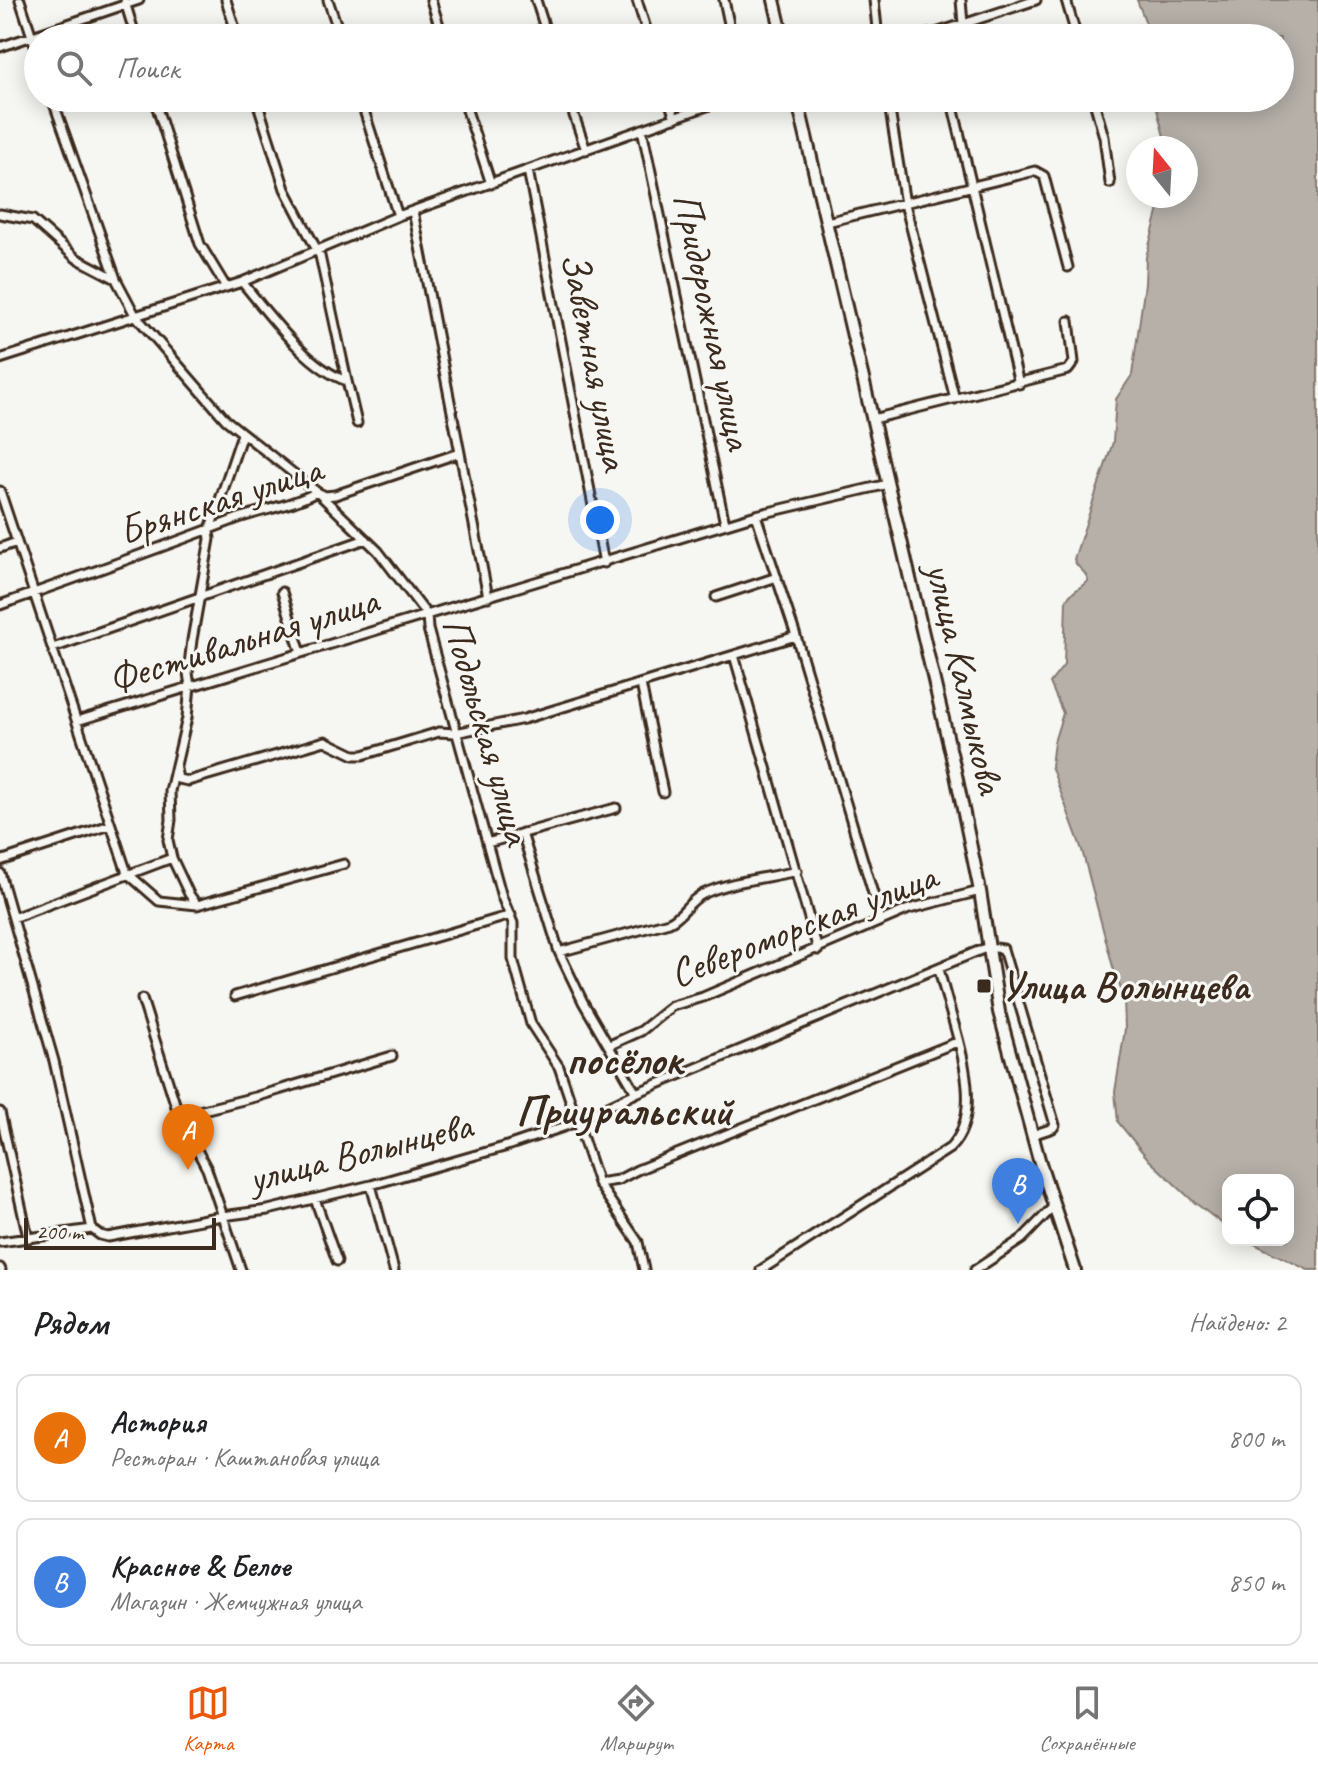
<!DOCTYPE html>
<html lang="ru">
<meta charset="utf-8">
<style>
body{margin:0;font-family:Caveat,sans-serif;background:#f6f6f6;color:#202124}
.controls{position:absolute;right:24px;bottom:24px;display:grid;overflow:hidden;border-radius:16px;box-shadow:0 4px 20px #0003}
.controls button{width:72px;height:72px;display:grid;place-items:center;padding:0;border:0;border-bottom:2px solid #e0e0e0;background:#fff;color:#202124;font:40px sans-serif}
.compass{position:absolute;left:1126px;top:136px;width:72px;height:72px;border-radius:50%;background:#fff;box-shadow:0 4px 20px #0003;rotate:342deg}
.scale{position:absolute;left:24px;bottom:20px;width:192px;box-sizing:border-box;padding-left:8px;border:4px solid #3b2a1e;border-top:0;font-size:22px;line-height:28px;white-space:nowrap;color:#3b2a1e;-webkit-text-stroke:6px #f6f6f2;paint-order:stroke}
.you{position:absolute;left:600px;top:520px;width:28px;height:28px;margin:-20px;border:6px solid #fff;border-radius:50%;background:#1a73e8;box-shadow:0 0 0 12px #1a73e833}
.badge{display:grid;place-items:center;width:52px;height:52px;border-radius:50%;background:#ea580c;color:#fff;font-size:26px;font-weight:700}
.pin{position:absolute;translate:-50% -66px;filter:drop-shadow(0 2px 4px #0008)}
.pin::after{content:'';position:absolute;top:42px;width:28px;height:24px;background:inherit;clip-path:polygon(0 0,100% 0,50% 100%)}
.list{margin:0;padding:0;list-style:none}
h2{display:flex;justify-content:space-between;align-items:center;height:104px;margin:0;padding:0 32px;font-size:34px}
h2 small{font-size:26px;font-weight:400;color:#757577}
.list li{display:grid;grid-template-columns:52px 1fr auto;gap:24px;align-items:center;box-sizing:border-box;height:128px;margin:0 16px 16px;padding:0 16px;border:2px solid #e0e0e0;border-radius:16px}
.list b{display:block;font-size:30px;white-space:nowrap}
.list p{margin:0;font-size:26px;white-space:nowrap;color:#757577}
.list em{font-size:26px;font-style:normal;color:#757577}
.icon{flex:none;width:44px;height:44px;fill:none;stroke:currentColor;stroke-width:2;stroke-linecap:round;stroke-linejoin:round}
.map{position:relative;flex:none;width:1318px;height:1270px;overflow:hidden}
.search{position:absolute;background:#fff;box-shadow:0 4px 20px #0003;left:24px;right:24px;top:24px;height:88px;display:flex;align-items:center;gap:20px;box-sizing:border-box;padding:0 28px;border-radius:44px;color:#757577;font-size:30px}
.sheet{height:392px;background:#fff}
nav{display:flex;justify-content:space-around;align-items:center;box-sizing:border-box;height:112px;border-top:2px solid #e0e0e0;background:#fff;font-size:22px;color:#757577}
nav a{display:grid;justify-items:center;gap:4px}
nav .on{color:#ea580c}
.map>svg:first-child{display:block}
</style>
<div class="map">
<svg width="1318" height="1270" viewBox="0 0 1318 1270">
<rect width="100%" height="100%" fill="#f6f6f2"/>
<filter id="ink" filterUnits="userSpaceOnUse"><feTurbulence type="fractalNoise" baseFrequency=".0125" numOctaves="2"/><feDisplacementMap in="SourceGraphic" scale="16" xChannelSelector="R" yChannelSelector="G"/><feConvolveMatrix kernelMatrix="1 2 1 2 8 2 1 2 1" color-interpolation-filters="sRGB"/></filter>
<g filter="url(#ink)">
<path fill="#b6b0a9" stroke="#857a71" stroke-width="2" d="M1137 0H1318V1270H1308L1246 1240H1288V1180H1228V1228L1194 1202 1149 1160 1118 1122 1115 1092 1125 1029 1124 998 1113 967 1082 850 1051 766 1054 742 1063 713 1050 683 1064 665 1066 601 1070 595 1088 581C1087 570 1076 569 1074 559L1113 442 1116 399 1132 375 1145 284 1146 257 1159 209 1156 196H1186V148H1167L1154 98H1280V38H1148L1147 26Z"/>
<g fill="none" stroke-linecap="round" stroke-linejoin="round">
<g stroke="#3b2a1e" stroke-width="13">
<path id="street" d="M20 0 38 55
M226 0 238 38
M328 0 341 38
M431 0 443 38
M536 0 548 38
M637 0 649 38
M724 0 732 38
M874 0 878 38
M961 0 963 24
M1066 0 1077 38
M125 2 136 38
M905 38 936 33 1036 0
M0 47 139 0
M52 98 116 279 135 315 226 420 317 492 378 551 427 615 428 629 502 897 513 923V959L531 1024 559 1067 598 1183 618 1180 637 1170 957 1042
M154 98 200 244 226 287
M360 98 398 216
M463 98 491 184
M568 98 586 150
M668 98 675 118
M888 98 905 204 955 399
M951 98 1019 384
M1093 98 1104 137 1110 183
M642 129 725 524
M528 170 604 563
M413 211 488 597
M0 214 33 220 76 258 116 279
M827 222 1035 171 1044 176 1068 267
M242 282C268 313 307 368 347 381L320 256 285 189 256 98
M0 359 242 282 398 216 730 98
M347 381 357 423
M873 419 1068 370 1074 362 1069 321
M0 491 127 873 159 901 197 905 344 864
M756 515 796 636 881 920
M0 548 17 542
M282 592 301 653
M716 597 777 577
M0 605C79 577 158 549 236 519 264 509 291 506 317 492L325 496 335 495 459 453
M796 636 734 655 818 950
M53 648 366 539
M641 684 663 792
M77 721 756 515 888 484
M176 769 178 779 188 781 325 741 354 755H363L439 732 455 733 524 719 734 655
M522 833 559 952 583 1002 636 1093
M487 843 616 808
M0 861 110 825
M0 873 54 1061 92 1229
M197 905 189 894 172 858 168 840 171 820 170 791 187 718 190 686 188 673 192 640 210 539 209 532 242 434
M13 918 172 858
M559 952 669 922C683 916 687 902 703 894 730 881 767 878 797 871
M235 996 511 915
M142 999 179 1116 207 1169 241 1270
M610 1045 641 1031 672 1006 703 997 909 909 980 891
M0 1112 28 1237
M179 1116 255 1097 392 1056
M598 1183 638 1242 644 1270
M371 1185 394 1270
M315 1199 337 1261
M0 1242 92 1229 100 1235 108 1237 222 1216 268 1210 371 1185 504 1147 566 1126 636 1093 988 947 1003 949 1055 1125 1053 1128 1032 1135
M0 1268 1 1270
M761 1270 950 1148C991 1107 948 1017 939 968
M975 1270 1022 1239 1054 1206"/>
</g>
<g stroke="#3b2a1e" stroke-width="16">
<path id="secondary" d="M774 0 783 38
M797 98 955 770 980 891 999 1012 1040 1163 1075 1270"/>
</g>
<use href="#street" stroke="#f6f6f2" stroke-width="7"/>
<use href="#secondary" stroke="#f6f6f2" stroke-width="10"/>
</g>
</g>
<rect fill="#3b2a1e" stroke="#f6f6f2" stroke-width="3" x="976" y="978" width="16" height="16" rx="4"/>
<g text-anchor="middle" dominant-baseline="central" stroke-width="6" stroke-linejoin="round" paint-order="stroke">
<g font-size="40" fill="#3b2a1e" stroke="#f6f6f2">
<text transform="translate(713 321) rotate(78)">Придорожная улица</text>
<text transform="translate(595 361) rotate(79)">Заветная улица</text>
<text transform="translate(220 500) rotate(-18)">Брянская улица</text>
<text transform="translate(243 640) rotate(-17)">Фестивальная улица</text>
<text transform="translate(965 678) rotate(77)">улица Калмыкова</text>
<text transform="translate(487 731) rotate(74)">Подольская улица</text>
<text transform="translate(803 925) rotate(-21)">Североморская улица</text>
<text transform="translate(360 1152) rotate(-14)">улица Волынцева</text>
</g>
<g font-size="40" font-weight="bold" fill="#3b2a1e" stroke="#f6f6f2" text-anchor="start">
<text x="1000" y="986">Улица Волынцева</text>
</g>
<g font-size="44" font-weight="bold" fill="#3b2a1e" stroke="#f6f6f2">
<text x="624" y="1059">посёлок<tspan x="624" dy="51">Приуральский</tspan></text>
</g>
</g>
</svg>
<div class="controls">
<button><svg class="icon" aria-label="locate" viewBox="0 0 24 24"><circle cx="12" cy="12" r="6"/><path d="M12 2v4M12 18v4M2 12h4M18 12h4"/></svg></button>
</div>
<svg class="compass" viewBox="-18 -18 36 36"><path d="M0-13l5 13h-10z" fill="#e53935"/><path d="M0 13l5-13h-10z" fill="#757577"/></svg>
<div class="scale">200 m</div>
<div class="you"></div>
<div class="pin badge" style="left:188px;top:1170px;background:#e8710a">A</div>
<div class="pin badge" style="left:1018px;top:1224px;background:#3f7fe0">B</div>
<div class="search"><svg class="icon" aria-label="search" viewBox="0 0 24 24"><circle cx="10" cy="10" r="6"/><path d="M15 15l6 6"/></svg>Поиск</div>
</div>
<section class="sheet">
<h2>Рядом<small>Найдено: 2</small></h2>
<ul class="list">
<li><span class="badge" style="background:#e8710a">A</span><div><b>Астория</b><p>Ресторан · Каштановая улица</p></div><em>800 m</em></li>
<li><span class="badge" style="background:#3f7fe0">B</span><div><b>Красное &amp; Белое</b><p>Магазин · Жемчужная улица</p></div><em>850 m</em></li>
</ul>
</section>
<nav>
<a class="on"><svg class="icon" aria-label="map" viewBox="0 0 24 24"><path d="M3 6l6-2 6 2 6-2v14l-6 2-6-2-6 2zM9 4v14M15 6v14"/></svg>Карта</a>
<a><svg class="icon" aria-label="directions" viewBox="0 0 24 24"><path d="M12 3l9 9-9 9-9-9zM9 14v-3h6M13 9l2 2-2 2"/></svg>Маршрут</a>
<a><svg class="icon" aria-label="saved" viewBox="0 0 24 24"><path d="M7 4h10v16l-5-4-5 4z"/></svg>Сохранённые</a>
</nav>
